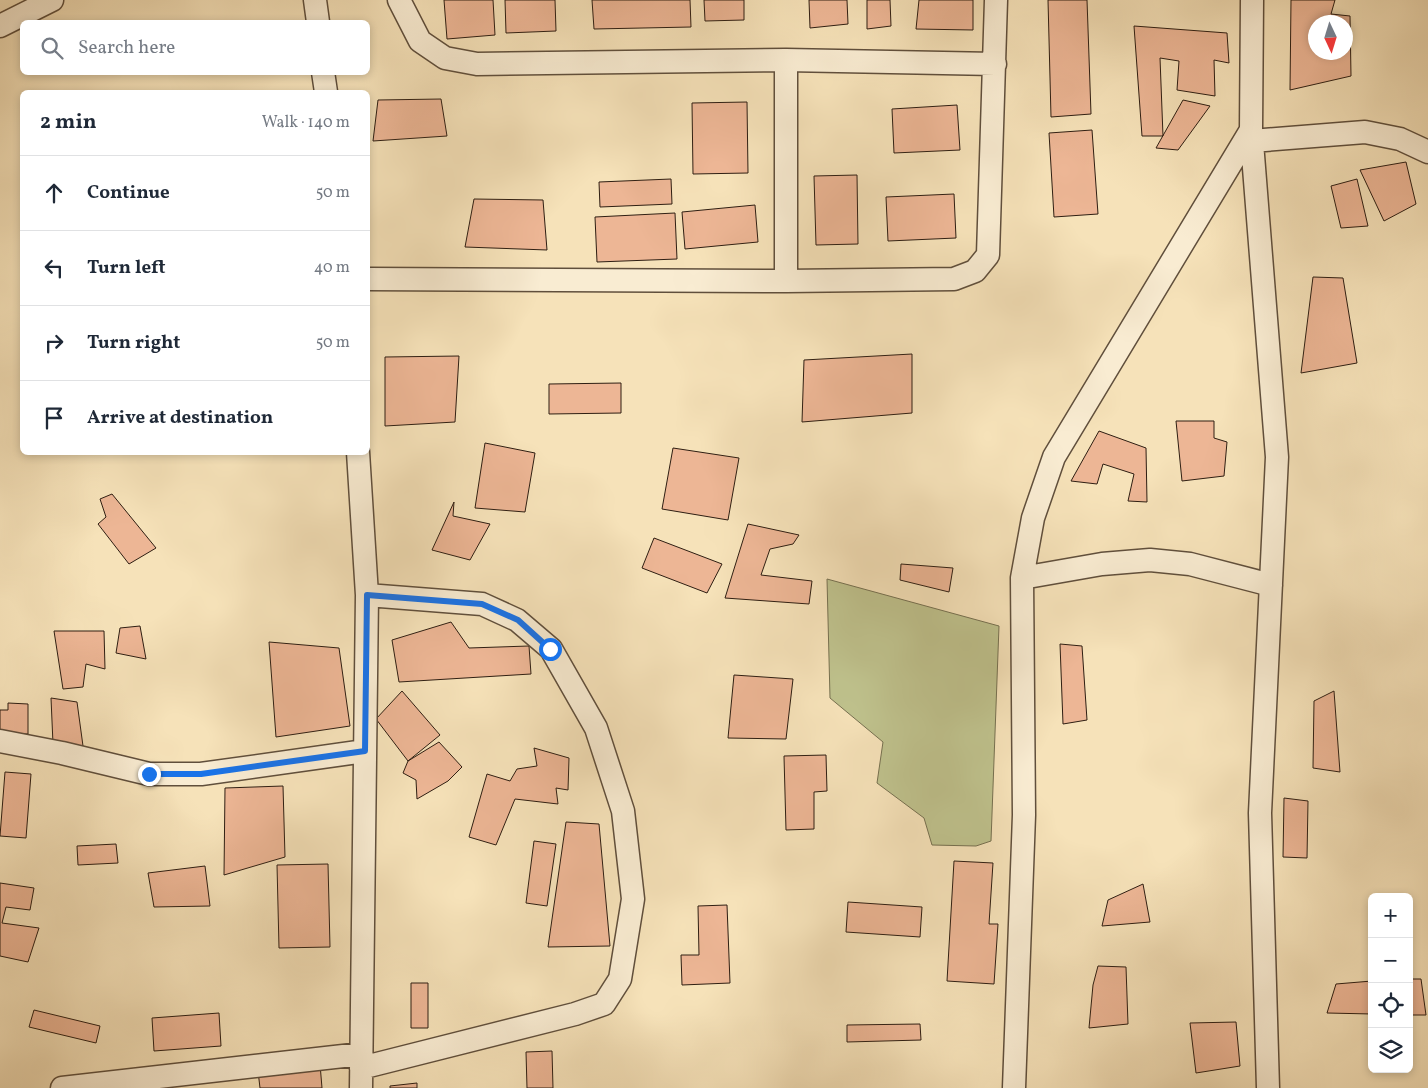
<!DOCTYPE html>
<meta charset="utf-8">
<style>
body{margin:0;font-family:Vollkorn,serif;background:#f2f2f3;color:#1f2937}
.controls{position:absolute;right:15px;bottom:15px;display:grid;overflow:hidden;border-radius:8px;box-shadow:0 2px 8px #0003}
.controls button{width:45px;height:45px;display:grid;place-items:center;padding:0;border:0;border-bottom:1px solid #e0e1e3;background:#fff;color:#1f2937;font:25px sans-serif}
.compass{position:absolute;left:1308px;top:15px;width:45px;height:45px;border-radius:50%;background:#fff;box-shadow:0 2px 8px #0003;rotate:176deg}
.stop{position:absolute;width:15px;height:15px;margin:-11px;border:4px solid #1a73e8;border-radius:50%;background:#fff}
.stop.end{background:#1a73e8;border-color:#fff;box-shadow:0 1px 5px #0008}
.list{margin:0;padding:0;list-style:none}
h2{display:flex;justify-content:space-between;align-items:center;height:65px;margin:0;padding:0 20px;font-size:21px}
h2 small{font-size:16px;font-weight:400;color:#747a83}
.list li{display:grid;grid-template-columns:32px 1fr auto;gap:15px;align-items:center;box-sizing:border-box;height:75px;padding:0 20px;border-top:1px solid #e0e1e3}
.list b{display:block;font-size:19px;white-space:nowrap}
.list em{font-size:16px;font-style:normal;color:#747a83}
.icon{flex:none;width:28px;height:28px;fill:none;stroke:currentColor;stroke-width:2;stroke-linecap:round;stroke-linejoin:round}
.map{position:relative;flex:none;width:1428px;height:1088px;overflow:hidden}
.search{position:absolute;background:#fff;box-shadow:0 2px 8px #0003;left:20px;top:20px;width:350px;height:55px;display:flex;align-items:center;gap:12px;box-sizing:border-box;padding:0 18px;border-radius:8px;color:#747a83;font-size:19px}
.panel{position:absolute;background:#fff;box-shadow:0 2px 8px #0003;left:20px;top:90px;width:350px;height:365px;border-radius:8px}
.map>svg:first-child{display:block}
</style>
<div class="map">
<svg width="1428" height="1088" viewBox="0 0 1428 1088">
<rect width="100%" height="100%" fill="#f6e2b9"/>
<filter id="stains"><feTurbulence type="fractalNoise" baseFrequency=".004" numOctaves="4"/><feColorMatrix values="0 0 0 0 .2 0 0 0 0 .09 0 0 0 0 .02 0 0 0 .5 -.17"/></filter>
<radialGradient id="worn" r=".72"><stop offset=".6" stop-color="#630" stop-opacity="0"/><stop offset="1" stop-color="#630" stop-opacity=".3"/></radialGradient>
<path fill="#bfc28d" stroke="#767050" d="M827 579 999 626 991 841 976 846 932 845 924 818 877 783 883 742 830 698Z"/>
<path fill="#edb695" stroke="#2e1e12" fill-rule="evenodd" d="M444 0H493L495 35 447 39Z
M505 0H555L556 31 506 33Z
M592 0H690L691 27 594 29Z
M704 0H744V20L705 21Z
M809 0H847L848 24 810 28Z
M867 0H890L891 26 867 29Z
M919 0H973V30L916 29Z
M1048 0H1087L1091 114 1051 117Z
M1291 0H1335L1331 14 1350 16 1351 76 1290 90ZM1316 22H1346V52H1316Z
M1134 26 1227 33 1229 63 1214 60 1215 96 1177 90 1179 61 1160 58 1163 136H1142Z
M441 99 447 136 373 141 378 100Z
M1183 100 1210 106 1178 150 1156 148Z
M747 102 748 173 693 174 692 103Z
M957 105 960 150 894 153 892 109Z
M1092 130 1098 214 1054 217 1049 133Z
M1406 162 1416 204 1384 221 1360 170Z
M857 175 858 244 816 245 814 176Z
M671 179 672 204 600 207 599 182Z
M1357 179 1368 226 1341 228 1331 186Z
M954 194 956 238 888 241 886 197Z
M474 199 543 200 547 250 465 247Z
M755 205 758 242 685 249 682 212Z
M675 213 677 259 597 262 595 217Z
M1313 277 1343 278 1357 363 1301 373Z
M912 354V413L802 422 804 360Z
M459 356 455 422 385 426V357Z
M621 383V413L549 414V384Z
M1176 421H1214V438L1227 442 1224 476 1182 481Z
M1099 431 1146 448 1147 502 1128 501 1134 474 1103 464 1097 484 1071 481Z
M485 443 535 453 525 512 475 508Z
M673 448 739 458 728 520 662 509Z
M112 494 156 548 129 564 98 524 106 517 100 499Z
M454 502 453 516 490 524 470 560 432 550Z
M748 524 799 535 793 544 770 549 761 575 812 581 809 604 725 598Z
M654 538 722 564 707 593 642 568Z
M901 564 953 568 949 592 900 580Z
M451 622 469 648 529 646 531 674 399 682 392 640Z
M140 626 146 659 116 653 120 628Z
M54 631H104L105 669 86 664 83 687 63 689Z
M269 642 339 648 350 726 276 737Z
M1060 644 1082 646 1087 720 1063 724Z
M734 675 793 679 786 739 728 738Z
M402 691 440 735 408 761 376 719Z
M1334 691 1340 772 1313 768 1314 701Z
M51 698 77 702 83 746 53 744Z
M8 703 28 704V734H0V710H8Z
M439 742 462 767 448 781 417 799 416 780 403 773 408 761Z
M534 748 569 758 568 790 556 788 558 804 515 799 496 845 469 837 487 774 510 781 517 769 537 766Z
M826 755 827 791 814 792V829L786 830 784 756Z
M5 772 31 774 26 838 0 836Z
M283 786 285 857 224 875 225 788Z
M1284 798 1308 801 1307 858 1283 857Z
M566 822 599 824 610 946 548 947Z
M534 841 556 844 547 906 526 903Z
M116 844 118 863 78 865 77 846Z
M954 861 993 863 989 924H998L994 984 947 981Z
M328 864 330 947 279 948 277 865Z
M205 866 210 906 154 907 148 873Z
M0 883 34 888 30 910 6 907 2 923 39 928 28 962 0 956Z
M1143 884 1150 922 1102 926 1108 900Z
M848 902 922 907 920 937 846 932Z
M727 905 730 983 682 985 681 955H699L698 906Z
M1098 966 1126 967 1128 1024 1089 1028 1093 985Z
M1409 979H1421L1426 1015H1409Z
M1372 981V1014L1327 1013 1336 984Z
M411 983H428V1028H411Z
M34 1010 100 1026 96 1043 29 1027Z
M219 1013 221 1046 154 1051 152 1018Z
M1236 1022 1240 1066 1196 1073 1190 1023Z
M920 1024 921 1040 847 1042V1025Z
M552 1051 553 1088H527L526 1052Z
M320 1064 322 1088H260L258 1071Z
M417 1083V1088H390V1086Z"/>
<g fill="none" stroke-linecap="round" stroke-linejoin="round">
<g stroke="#604f3c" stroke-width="25">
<path id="street" d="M315 0 318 22
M399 0 420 41 445 58 477 64 786 60 995 64
M1252 0 1251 130 1277 457 1260 813 1268 1088
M0 26 52 0
M323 72 326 92
M1252 141 1365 132 1400 139 1428 152
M368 279 786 281 954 279 975 271 988 255 996 0
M786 281V60
M358 452 367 595 361 1088
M1022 578 1102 564 1150 560 1190 564 1271 585
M0 741 62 753 149 774H201L365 751
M361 1068 575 1014 604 1004 620 979 633 899 623 811 596 728 551 649 517 620 482 604 367 595
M62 1088 361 1054
M1014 1088 1024 815 1022 578 1033 518 1054 457 1251 130"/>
</g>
<use href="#street" stroke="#f9ecd2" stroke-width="22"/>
</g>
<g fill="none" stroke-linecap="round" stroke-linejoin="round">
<path stroke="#1a73e8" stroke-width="6" d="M149 774H201L365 751 367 595 482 604 518 620 550 649"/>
</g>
<rect width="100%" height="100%" filter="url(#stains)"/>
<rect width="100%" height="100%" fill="url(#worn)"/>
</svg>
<div class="controls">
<button>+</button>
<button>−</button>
<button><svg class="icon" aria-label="locate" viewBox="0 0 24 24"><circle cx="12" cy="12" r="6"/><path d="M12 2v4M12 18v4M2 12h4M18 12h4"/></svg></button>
<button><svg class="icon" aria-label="layers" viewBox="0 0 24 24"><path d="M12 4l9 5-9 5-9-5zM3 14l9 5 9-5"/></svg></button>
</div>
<svg class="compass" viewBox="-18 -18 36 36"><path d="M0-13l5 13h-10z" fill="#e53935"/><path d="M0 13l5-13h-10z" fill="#747a83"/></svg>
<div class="stop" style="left:550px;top:649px"></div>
<div class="stop end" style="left:149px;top:774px"></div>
<div class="search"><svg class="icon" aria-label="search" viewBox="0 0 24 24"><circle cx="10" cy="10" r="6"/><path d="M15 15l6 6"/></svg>Search here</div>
<section class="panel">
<h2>2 min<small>Walk · 140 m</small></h2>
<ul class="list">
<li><svg class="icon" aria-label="ahead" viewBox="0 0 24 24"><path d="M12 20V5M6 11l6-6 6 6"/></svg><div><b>Continue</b></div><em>50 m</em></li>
<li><svg class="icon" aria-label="left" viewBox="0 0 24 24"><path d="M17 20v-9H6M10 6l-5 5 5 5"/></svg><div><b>Turn left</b></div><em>40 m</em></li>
<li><svg class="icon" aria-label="right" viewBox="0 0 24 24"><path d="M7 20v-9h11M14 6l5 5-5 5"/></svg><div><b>Turn right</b></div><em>50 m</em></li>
<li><svg class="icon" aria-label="arrive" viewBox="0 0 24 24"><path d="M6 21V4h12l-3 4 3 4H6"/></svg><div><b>Arrive at destination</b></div></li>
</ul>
</section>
</div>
